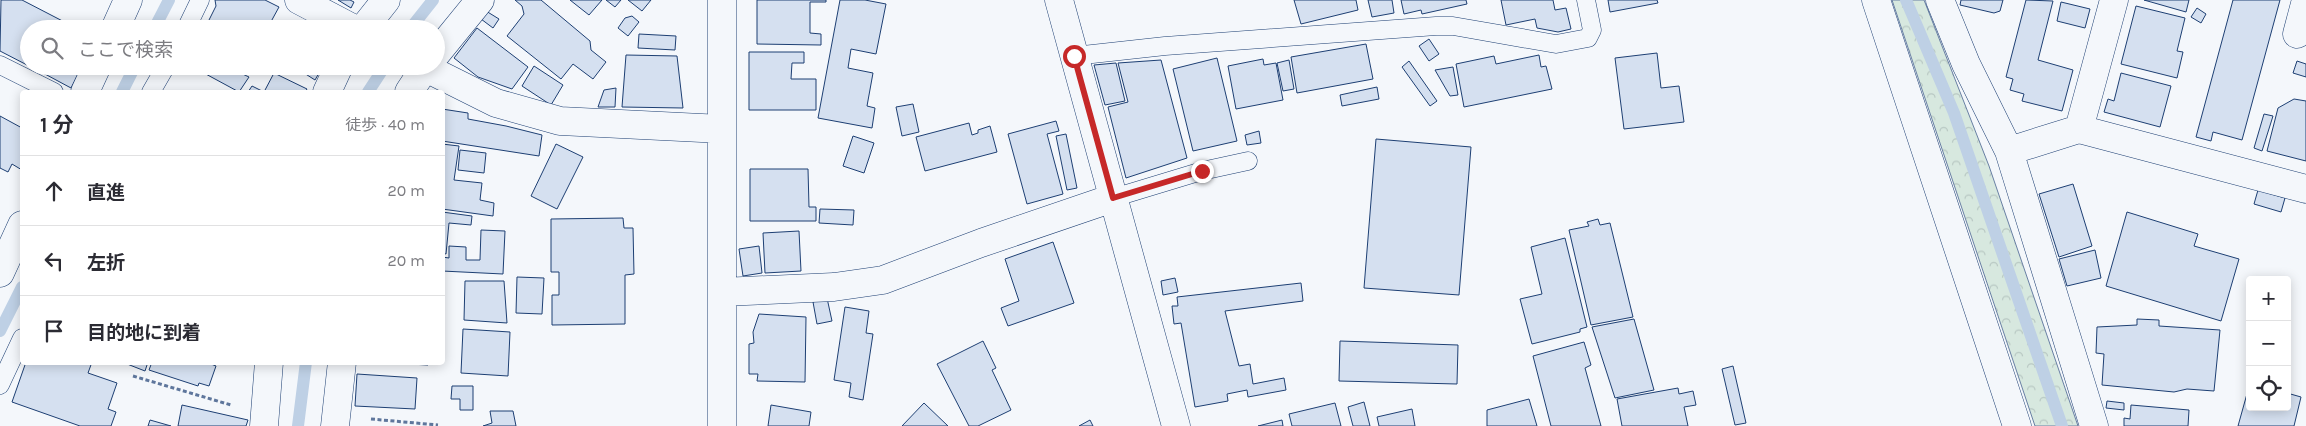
<!DOCTYPE html>
<html lang="ja">
<meta charset="utf-8">
<style>
body{margin:0;font-family:Karla,"Noto Sans JP",sans-serif;background:#f2f2f3;color:#2b2b33}
.controls{position:absolute;right:15px;bottom:15px;display:grid;overflow:hidden;border-radius:5px;box-shadow:0 2px 12px #0003}
.controls button{width:45px;height:45px;display:grid;place-items:center;padding:0;border:0;border-bottom:1px solid #e1e1e2;background:#fff;color:#2b2b33;font:25px sans-serif}
.stop{position:absolute;width:15px;height:15px;margin:-11px;border:4px solid #c62828;border-radius:50%;background:#fff}
.stop.end{background:#c62828;border-color:#fff;box-shadow:0 1px 5px #0008}
.list{margin:0;padding:0;list-style:none}
h2{display:flex;justify-content:space-between;align-items:center;height:65px;margin:0;padding:0 20px;font-size:21px}
h2 small{font-size:16px;font-weight:400;color:#7c7c81}
.list li{display:grid;grid-template-columns:32px 1fr auto;gap:15px;align-items:center;box-sizing:border-box;height:70px;padding:0 20px;border-top:1px solid #e1e1e2}
.list b{display:block;font-size:19px;white-space:nowrap}
.list em{font-size:16px;font-style:normal;color:#7c7c81}
.icon{flex:none;width:28px;height:28px;fill:none;stroke:currentColor;stroke-width:2;stroke-linecap:round;stroke-linejoin:round}
.map{position:relative;flex:none;width:2306px;height:426px;overflow:hidden}
.search{position:absolute;background:#fff;box-shadow:0 2px 12px #0003;left:20px;top:20px;width:425px;height:55px;display:flex;align-items:center;gap:12px;box-sizing:border-box;padding:0 18px;border-radius:28px;color:#7c7c81;font-size:19px}
.panel{position:absolute;background:#fff;box-shadow:0 2px 12px #0003;left:20px;top:90px;width:425px;height:275px;border-radius:5px}
.map>svg:first-child{display:block}
</style>
<div class="map">
<svg width="2306" height="426" viewBox="0 0 2306 426">
<defs>
<pattern id="park-crowns" width="20" height="18" patternUnits="userSpaceOnUse" patternTransform="scale(1.25)"><rect width="20" height="18" fill="#d7e8df"/><path d="M2 6a3 3 0 1 1 6 0M12 15a3 3 0 1 1 6 0" fill="none" stroke="#b8c8c3"/></pattern>
</defs>
<rect width="100%" height="100%" fill="#f4f7fb"/>
<path fill="url(#park-crowns)" stroke="#687fa3" d="M1892 0H1924L1989 166 2078 426H2035Z"/>
<g fill="none" stroke-linecap="round" stroke-linejoin="round">
<path stroke="#bed0e5" stroke-width="12" d="M1906 0 1954 113 2062 426
M154 29 169 0
M410 29 433 0
M122 92 135 66
M368 92 385 66
M0 331 22 287
M298 426 306 362"/>
</g>
<path fill="#d5e0f0" stroke="#1d3f73" d="M1 0H22L78 29H29V66L0 51Z
M215 0H265L279 7 267 29H207L205 28 216 6Z
M338 0H350L354 2 351 8Z
M515 0H541L590 41 591 50 606 62 593 79 573 64 561 79 507 36 524 14 522 6Z
M570 0H602L589 15Z
M606 0H621L615 7Z
M628 0H651L642 11Z
M757 0H826V2H810V33L821 34V45L757 44Z
M840 0H865L886 4 876 54 851 49 848 68 873 73 867 106 875 108 872 128 818 118Z
M1294 0H1356L1358 10 1301 24Z
M1368 0H1392L1394 13 1372 17Z
M1401 0H1466L1467 4 1422 14 1421 10 1404 14Z
M1501 0H1553L1555 10 1566 8 1571 29 1558 32 1537 28 1535 19 1506 25Z
M1608 0H1657L1658 3 1610 12Z
M1961 0H2003L2000 11 1994 13 1960 5Z
M2026 0 2053 1 2038 60 2073 70 2062 111 2022 101 2024 94 2010 90 2013 79 2006 77Z
M2144 0H2189L2186 12Z
M2233 0H2280L2242 140 2213 132 2211 141 2196 137Z
M2061 2 2090 9 2085 28 2057 21Z
M2136 6 2185 18 2177 51 2183 52 2177 78 2121 64Z
M2197 8 2206 14 2201 23 2191 17Z
M486 11 499 19 493 28 481 19Z
M632 16 639 22 628 36 618 28 625 18Z
M477 28 528 67 512 89 478 77 454 58Z
M639 34 676 36 675 50 638 48Z
M1429 39 1439 54 1429 61 1419 46Z
M1366 44 1373 79 1297 93 1291 57Z
M749 52H804V63H792L791 79H816V110H749Z
M1657 53 1661 88 1679 86 1684 122 1624 129 1615 58Z
M626 55 677 56 683 108 622 107Z
M1539 55 1541 67 1546 66 1552 89 1464 107 1456 64 1494 56 1496 64Z
M1217 58 1237 141 1193 151 1173 69Z
M1263 59 1264 65 1276 63 1283 100 1236 109 1228 66Z
M1161 60 1187 158 1126 178 1108 107 1128 102 1118 63Z
M1289 60 1294 89 1283 91 1277 63Z
M1409 61 1437 101 1430 106 1402 67Z
M2297 61 2306 64V77L2293 73Z
M1116 63 1125 101 1105 105 1094 65Z
M30 66H82L71 88Z
M191 66H236L234 70 249 77 239 92Z
M293 66H323L315 80Z
M534 66 563 85 551 105 522 86Z
M1453 67 1458 95 1450 96 1435 70Z
M274 73 307 89 305 92H248L252 86 264 92Z
M2121 73 2171 86 2160 127 2104 112 2108 99 2114 101Z
M1377 87 1379 99 1342 106 1340 95Z
M616 88 615 107H598L604 90Z
M2294 99 2306 101V161L2267 151 2278 108Z
M913 104 919 132 902 136 896 107Z
M442 109 468 113V119L506 126 542 135 539 156 442 141Z
M2264 114 2273 116 2262 151 2254 148Z
M0 116 22 128V170L12 164 8 172 0 168Z
M1056 121 1059 131 1047 134 1063 194 1027 204 1008 134Z
M969 123 972 135 978 133V130L990 126 997 152 925 171 916 137Z
M1259 131 1261 143 1247 145 1245 135Z
M1066 134 1077 188 1067 190 1056 136Z
M853 136 874 143 864 173 843 166Z
M1376 139 1471 147 1459 295 1364 288Z
M442 144 459 146 454 180 482 183 480 200 494 203 493 216 442 209Z
M556 144 583 157 557 209 531 196Z
M460 150 486 153 484 173 458 170Z
M750 169H808L809 207H816V221H750Z
M2073 184 2092 246 2059 257 2039 194Z
M2258 190 2285 198 2281 212 2254 204Z
M820 209 854 210 853 225 819 223Z
M442 212 472 216 471 225 449 223 446 254 442 253Z
M2127 212 2198 234 2194 246 2239 259 2221 321 2106 286Z
M623 218 624 228H633L634 274 625 275V324L552 325V295H559V272H551V219Z
M1598 219 1600 225 1610 223 1633 317 1591 325 1569 230 1589 226 1587 222Z
M481 230 505 231 503 274 442 271V257L449 258V246L466 247V260H480Z
M799 231 801 271 765 273 763 233Z
M1565 238 1587 327 1580 329V332L1532 344 1520 299 1542 294 1531 247Z
M1053 242 1074 303 1008 326 1001 308 1019 301 1005 259Z
M759 246 762 273 743 276 739 249Z
M2095 250 2101 278 2067 286 2059 259Z
M517 277 544 278 542 314 516 313Z
M1175 278 1178 292 1163 295 1161 281Z
M465 281H504L507 323 464 320Z
M1301 283 1303 301 1225 311 1239 366 1250 364 1253 384 1284 378 1286 390 1248 397 1247 390 1227 394 1228 401 1195 407 1181 323 1174 324 1172 306H1178L1177 297Z
M827 298 832 321 817 324 813 302Z
M845 307 869 311 866 333 873 334 863 400 849 397 851 383 834 380Z
M759 314 806 317 805 382 757 381 758 374H749V344L754 343 753 332Z
M1634 319 1654 390 1615 398 1592 327Z
M2137 319 2159 320V326L2220 330 2214 391 2187 389 2174 392 2102 385 2104 354 2096 353 2097 327 2137 325Z
M463 329 510 332 508 376 461 373Z
M983 341 996 368 992 370 1011 410 978 426H969L937 364Z
M1340 341 1458 345 1457 384 1339 381Z
M1584 342 1591 365 1585 368 1601 426H1551L1533 356Z
M26 362H92L88 373 117 383 108 409 116 412 111 426H80L12 402Z
M122 362H148L145 371Z
M152 362H206L216 366 209 386 199 383 198 386 149 370Z
M373 362H428V365Z
M1733 366 1746 423 1735 425 1722 369Z
M357 374 417 378 415 409 355 406Z
M2250 383V407H2287V393L2301 397 2294 426H2238Z
M452 386H473V410H460V399H451Z
M1678 388 1679 394 1693 391 1696 405 1684 407 1688 426H1622L1617 399Z
M1529 399 1537 426H1487V410Z
M2107 401 2124 403V410L2106 408Z
M1364 402 1370 426H1353L1348 407Z
M924 403 948 426H902Z
M1335 403 1341 426H1292L1289 414Z
M182 405 248 420 246 426H178Z
M771 405 811 412 809 426H768Z
M2131 405 2189 410 2188 426H2124V418L2130 419Z
M1412 409 1415 426H1379L1377 417Z
M490 411H513L516 426H483L492 423Z
M150 420 171 426H148Z
M1090 420 1093 426H1079Z
M1282 420 1283 426H1258Z"/>
<g fill="none" stroke-linecap="round" stroke-linejoin="round">
<g stroke="#1d3f73" stroke-width="19">
<path id="lane" d="M186 29 200 0
M1074 56 1165 46 1436 26H1453L1556 44 1588 38 1592 30 1586 0
M0 65 54 92
M151 92 166 66
M1113 198 1202 171 1248 161
M0 385 22 338"/>
</g>
<g stroke="#1d3f73" stroke-width="29">
<path id="street" d="M299 0 354 29
M722 0V426
M1059 0 1176 426
M1876 0 2017 426
M1940 0 1966 64 2009 151 2094 426
M115 29 128 0
M363 29 386 0
M2297 34 2306 0
M436 54 480 0
M422 66 496 103 560 121 722 129
M85 92 97 66
M327 92 339 66
M409 92 426 66
M2079 129 2306 189
M2009 151 2079 129 2114 0
M0 273 22 225
M722 292 834 287 883 280 981 243 1113 198
M264 426 269 362
M335 426 342 362"/>
</g>
<path stroke="#5e769c" stroke-width="3" stroke-dasharray="4 2.5" stroke-linecap="butt" d="M133 376 231 405
M371 419 438 425"/>
<use href="#lane" stroke="#f4f7fb" stroke-width="18"/>
<use href="#street" stroke="#f4f7fb" stroke-width="28"/>
</g>
<g fill="none" stroke-linecap="round" stroke-linejoin="round">
<path stroke="#c62828" stroke-width="6" d="M1074 56 1113 198 1202 171"/>
</g>
</svg>
<div class="controls">
<button>+</button>
<button>−</button>
<button><svg class="icon" aria-label="locate" viewBox="0 0 24 24"><circle cx="12" cy="12" r="6"/><path d="M12 2v4M12 18v4M2 12h4M18 12h4"/></svg></button>
</div>
<div class="stop" style="left:1074px;top:56px"></div>
<div class="stop end" style="left:1202px;top:171px"></div>
<div class="search"><svg class="icon" aria-label="search" viewBox="0 0 24 24"><circle cx="10" cy="10" r="6"/><path d="M15 15l6 6"/></svg>ここで検索</div>
<section class="panel">
<h2>1 分<small>徒歩 · 40 m</small></h2>
<ul class="list">
<li><svg class="icon" aria-label="ahead" viewBox="0 0 24 24"><path d="M12 20V5M6 11l6-6 6 6"/></svg><div><b>直進</b></div><em>20 m</em></li>
<li><svg class="icon" aria-label="left" viewBox="0 0 24 24"><path d="M17 20v-9H6M10 6l-5 5 5 5"/></svg><div><b>左折</b></div><em>20 m</em></li>
<li><svg class="icon" aria-label="arrive" viewBox="0 0 24 24"><path d="M6 21V4h12l-3 4 3 4H6"/></svg><div><b>目的地に到着</b></div></li>
</ul>
</section>
</div>
